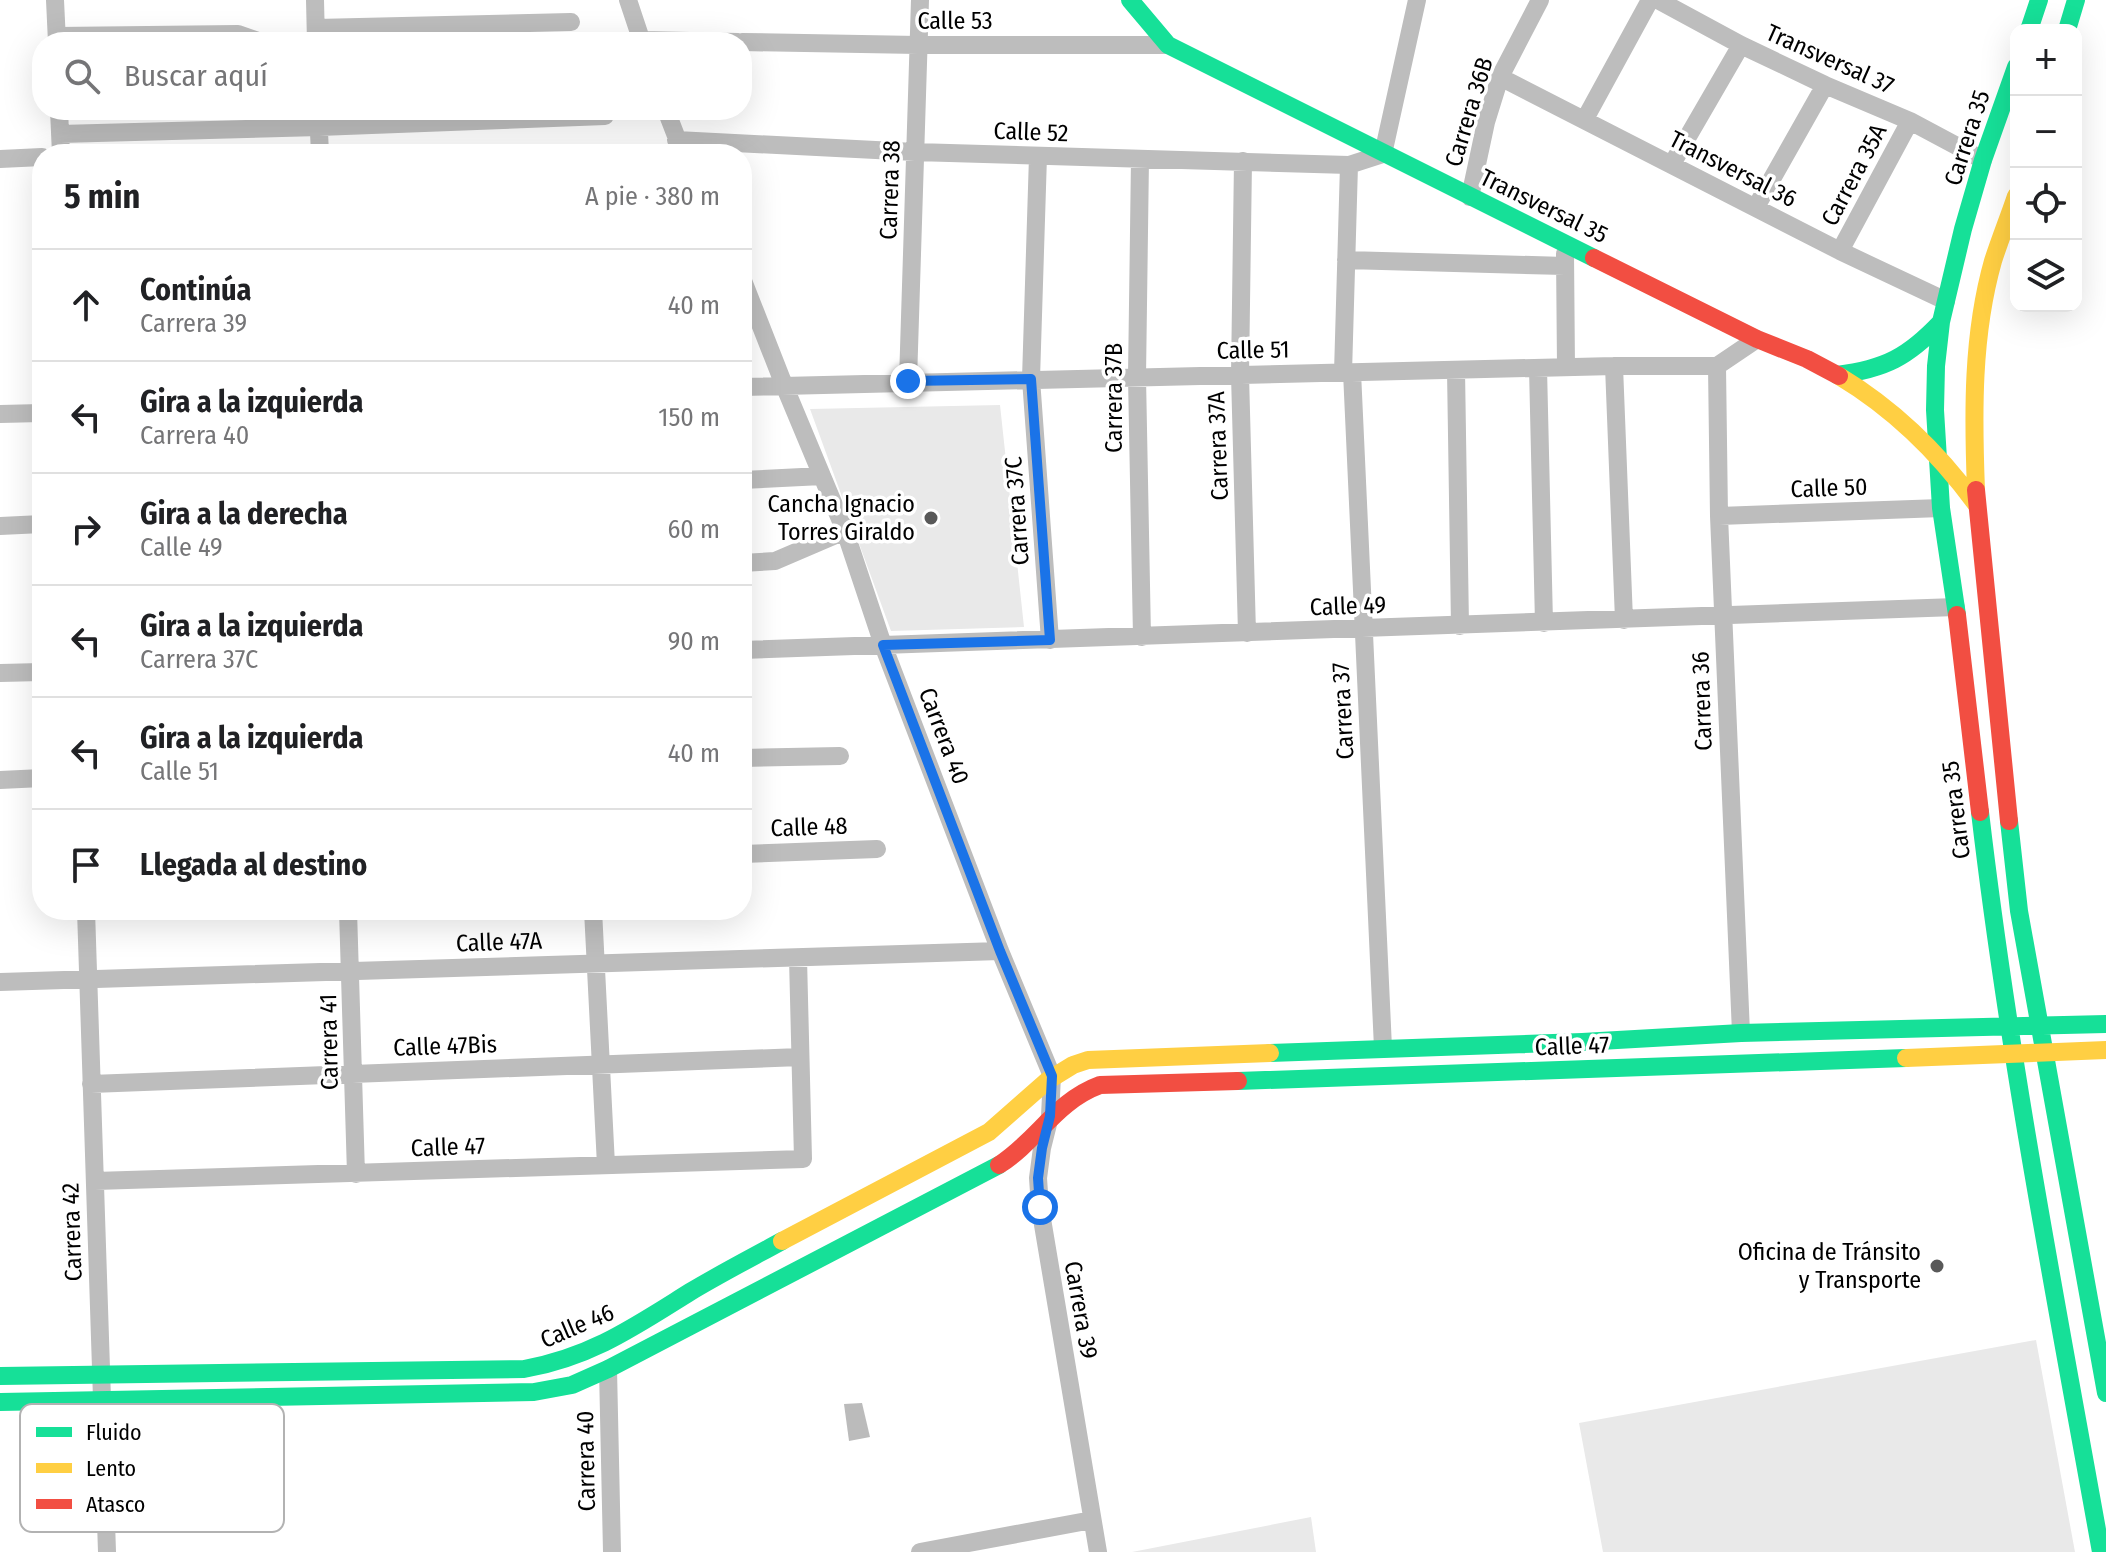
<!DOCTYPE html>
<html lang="es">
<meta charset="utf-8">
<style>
body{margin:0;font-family:"Fira Sans Condensed",sans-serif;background:#f6f6f6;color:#202124}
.controls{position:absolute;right:24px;top:24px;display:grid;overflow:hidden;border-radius:16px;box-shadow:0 8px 32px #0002}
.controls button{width:72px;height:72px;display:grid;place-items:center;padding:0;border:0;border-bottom:2px solid #e0e0e0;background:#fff;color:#202124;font:40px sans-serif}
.stop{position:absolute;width:24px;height:24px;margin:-18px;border:6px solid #1a73e8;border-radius:50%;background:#fff}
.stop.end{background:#1a73e8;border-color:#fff;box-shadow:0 2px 8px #0008}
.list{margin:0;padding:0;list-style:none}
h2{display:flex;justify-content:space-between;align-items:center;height:104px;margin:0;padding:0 32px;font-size:34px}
h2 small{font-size:26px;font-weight:400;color:#757577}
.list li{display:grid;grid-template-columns:52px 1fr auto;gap:24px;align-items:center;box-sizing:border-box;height:112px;padding:0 32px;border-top:2px solid #e0e0e0}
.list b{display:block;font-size:30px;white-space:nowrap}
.list p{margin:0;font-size:26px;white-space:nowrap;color:#757577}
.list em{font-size:26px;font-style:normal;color:#757577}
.icon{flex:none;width:44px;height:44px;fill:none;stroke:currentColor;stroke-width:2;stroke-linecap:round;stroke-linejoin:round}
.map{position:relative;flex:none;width:2106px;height:1552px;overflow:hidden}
.search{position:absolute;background:#fff;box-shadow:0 8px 32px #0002;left:32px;top:32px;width:720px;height:88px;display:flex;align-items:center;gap:20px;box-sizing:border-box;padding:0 28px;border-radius:32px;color:#757577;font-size:30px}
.panel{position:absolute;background:#fff;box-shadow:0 8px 32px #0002;left:32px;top:144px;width:720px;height:776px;border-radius:32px}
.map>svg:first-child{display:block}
</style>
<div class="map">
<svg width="2106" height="1552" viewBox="0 0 2106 1552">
<rect width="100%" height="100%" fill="#fff"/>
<path fill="#e9e9e9" d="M1000 405 1024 627 891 631 810 409Z
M2036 1340 2075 1552H1603L1579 1423Z
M1311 1517 1316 1552H1132Z"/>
<path fill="#bbb" d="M862 1403 870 1437 849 1441 844 1404Z"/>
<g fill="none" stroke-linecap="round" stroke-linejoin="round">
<path stroke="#bdbdbd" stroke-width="18" d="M55 0 57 42
M315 0 316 42
M628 0 642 42
M1658 0 1741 45 1825 85 1910 121 1983 160
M316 28 571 22
M57 36 238 34 261 42
M642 40 738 42
M742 42 918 45H1168
M1500 77 1840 251 1946 301
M59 110 61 154
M318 110 320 154
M666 110 683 154
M1585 119 1650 0
M60 134 319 127 605 116
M676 140 915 152 1349 165 1383 154 1417 0
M1038 156 1031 379 1050 640
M0 159 42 157
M1140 159 1137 377 1142 637
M1243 161 1240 375 1247 633
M1672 164 1741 45
M1470 197 1486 122 1500 77 1540 0
M1756 207 1825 85
M1840 251 1910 121
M1565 254 1566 367
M1346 260 1565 266
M742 278 784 385 845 531 883 645 1000 951 1052 1076 1050 1116 1042 1148 1038 1178 1040 1207 1098 1552
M1614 366 1624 620
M1717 366 1719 516 1741 1033
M1538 368 1544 623
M1456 370 1460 626
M1352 372 1383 1048
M1343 373 1349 165
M908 381 920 0
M742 387 1614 366H1717L1757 339
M0 414 42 413
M742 480 822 476
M1719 516 1941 508
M0 526 42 524
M742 563 775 561 845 531
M742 650 1956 607
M0 673 42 672
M742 758 840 756
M0 780 42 778
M742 854 877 849
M86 910 107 1552
M348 910 356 1174
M593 910 606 1165
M0 982 1000 951
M91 1084 800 1057
M95 1181 803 1159 798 958
M608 1369 612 1552
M920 1552 1092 1520"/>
<path stroke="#16e098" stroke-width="18" d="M1130 0 1168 45 1594 258
M2029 30 2039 0
M2067 30 2076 0
M1837 375C1885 369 1908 357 1941 322
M1957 615 1941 508 1935 410 1936 366 1941 322 1963 229 1983 160 2016 67
M1980 812C2009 1060 2057 1306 2101 1552
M2009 821 2019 911 2106 1393
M1270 1053 1582 1042 1741 1033 2106 1024
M1238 1081 1906 1058
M0 1376 524 1369C591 1357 634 1327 690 1292 720 1274 751 1258 782 1241
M0 1402 534 1392 572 1385 608 1369 999 1165"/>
<path stroke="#ffcf43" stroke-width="18" d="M1839 376C1894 409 1938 452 1976 504
M1976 490C1973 414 1972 335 1993 261 2000 239 2009 217 2016 196
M1906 1058 2106 1050
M782 1241 989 1132 1047 1081 1073 1065 1088 1060 1270 1053"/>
<path stroke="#f24e42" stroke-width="18" d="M1594 258 1757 339 1807 359 1839 376
M1976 490 2009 821
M1957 615 1980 812
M999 1165C1037 1141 1056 1101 1100 1085L1238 1081"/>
</g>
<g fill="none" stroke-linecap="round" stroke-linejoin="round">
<path stroke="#1a73e8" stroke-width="10" d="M908 381 1031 379 1050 640 883 645 1000 951 1052 1076 1050 1116 1042 1148 1038 1178 1040 1207"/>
</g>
<g fill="#595959" stroke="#fff" stroke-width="3">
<circle cx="931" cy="518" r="8"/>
<circle cx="1937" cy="1266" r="8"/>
</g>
<g text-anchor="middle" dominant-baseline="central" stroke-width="7" stroke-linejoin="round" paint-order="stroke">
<g font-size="24" fill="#000" stroke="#fff">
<text x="955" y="21">Calle 53</text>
<text transform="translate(1830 59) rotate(24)">Transversal 37</text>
<text transform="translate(1469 112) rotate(-73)">Carrera 36B</text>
<text transform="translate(1031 132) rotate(2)">Calle 52</text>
<text transform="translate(1967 138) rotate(-72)">Carrera 35</text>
<text transform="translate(1733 169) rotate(27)">Transversal 36</text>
<text transform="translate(1854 175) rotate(-62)">Carrera 35A</text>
<text transform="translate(890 190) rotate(-88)">Carrera 38</text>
<text transform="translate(1544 206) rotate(26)">Transversal 35</text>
<text transform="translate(1253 350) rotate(-1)">Calle 51</text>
<text transform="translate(1114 398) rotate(-90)">Carrera 37B</text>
<text transform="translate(1218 446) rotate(-92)">Carrera 37A</text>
<text transform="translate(1829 488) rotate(-2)">Calle 50</text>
<text transform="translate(1017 511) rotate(-94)">Carrera 37C</text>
<text transform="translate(1348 606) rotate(-2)">Calle 49</text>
<text transform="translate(1702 701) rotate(-92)">Carrera 36</text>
<text transform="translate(1343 711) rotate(-93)">Carrera 37</text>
<text transform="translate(944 736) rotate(69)">Carrera 40</text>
<text transform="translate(1956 810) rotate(-97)">Carrera 35</text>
<text transform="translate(809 827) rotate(-2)">Calle 48</text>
<text transform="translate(499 942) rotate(-2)">Calle 47A</text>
<text transform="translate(329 1042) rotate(-91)">Carrera 41</text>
<text transform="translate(445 1046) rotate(-2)">Calle 47Bis</text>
<text transform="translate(1572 1046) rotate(-2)">Calle 47</text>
<text transform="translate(448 1147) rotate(-2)">Calle 47</text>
<text transform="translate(72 1232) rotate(-92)">Carrera 42</text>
<text transform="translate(1081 1310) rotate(80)">Carrera 39</text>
<text transform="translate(577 1326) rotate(-23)">Calle 46</text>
<text transform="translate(586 1461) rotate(-91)">Carrera 40</text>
</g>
<g font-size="24" fill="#000" stroke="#fff" text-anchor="end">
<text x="915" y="504">Cancha Ignacio<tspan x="915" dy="28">Torres Giraldo</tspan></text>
<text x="1921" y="1252">Oficina de Tránsito<tspan x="1921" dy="28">y Transporte</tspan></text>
</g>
</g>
<rect x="20" y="1404" width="264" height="128" rx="12" fill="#fff" stroke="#b2b2b2" stroke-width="2"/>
<rect x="36" y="1427" width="36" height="10" fill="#16e098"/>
<rect x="36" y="1463" width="36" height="10" fill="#ffcf43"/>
<rect x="36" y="1499" width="36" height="10" fill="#f24e42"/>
<g font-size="22" fill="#000">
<text x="86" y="1440">Fluido</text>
<text x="86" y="1476">Lento</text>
<text x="86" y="1512">Atasco</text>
</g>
</svg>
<div class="controls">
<button>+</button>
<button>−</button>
<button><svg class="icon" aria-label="locate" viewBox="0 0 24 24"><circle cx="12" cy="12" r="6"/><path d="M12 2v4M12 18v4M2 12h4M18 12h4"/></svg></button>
<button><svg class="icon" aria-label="layers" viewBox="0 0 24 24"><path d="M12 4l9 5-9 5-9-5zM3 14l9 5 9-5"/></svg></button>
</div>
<div class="stop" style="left:1040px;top:1207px"></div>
<div class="stop end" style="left:908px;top:381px"></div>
<div class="search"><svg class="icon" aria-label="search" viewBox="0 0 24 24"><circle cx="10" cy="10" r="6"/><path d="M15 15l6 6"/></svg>Buscar aquí</div>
<section class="panel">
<h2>5 min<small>A pie · 380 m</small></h2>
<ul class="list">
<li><svg class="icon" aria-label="ahead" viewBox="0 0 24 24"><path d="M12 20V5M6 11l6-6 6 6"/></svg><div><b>Continúa</b><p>Carrera 39</p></div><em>40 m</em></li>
<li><svg class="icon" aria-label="left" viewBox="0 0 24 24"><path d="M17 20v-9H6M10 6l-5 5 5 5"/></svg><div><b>Gira a la izquierda</b><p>Carrera 40</p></div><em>150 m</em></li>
<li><svg class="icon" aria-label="right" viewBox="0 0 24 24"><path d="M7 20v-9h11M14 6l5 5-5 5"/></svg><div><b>Gira a la derecha</b><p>Calle 49</p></div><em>60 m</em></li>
<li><svg class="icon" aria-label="left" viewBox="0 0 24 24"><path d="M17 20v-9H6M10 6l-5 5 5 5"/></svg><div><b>Gira a la izquierda</b><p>Carrera 37C</p></div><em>90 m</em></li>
<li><svg class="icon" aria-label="left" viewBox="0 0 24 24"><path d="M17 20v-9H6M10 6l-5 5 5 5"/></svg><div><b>Gira a la izquierda</b><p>Calle 51</p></div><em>40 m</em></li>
<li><svg class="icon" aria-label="arrive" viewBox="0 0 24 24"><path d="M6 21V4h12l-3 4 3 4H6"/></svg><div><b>Llegada al destino</b></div></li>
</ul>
</section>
</div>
